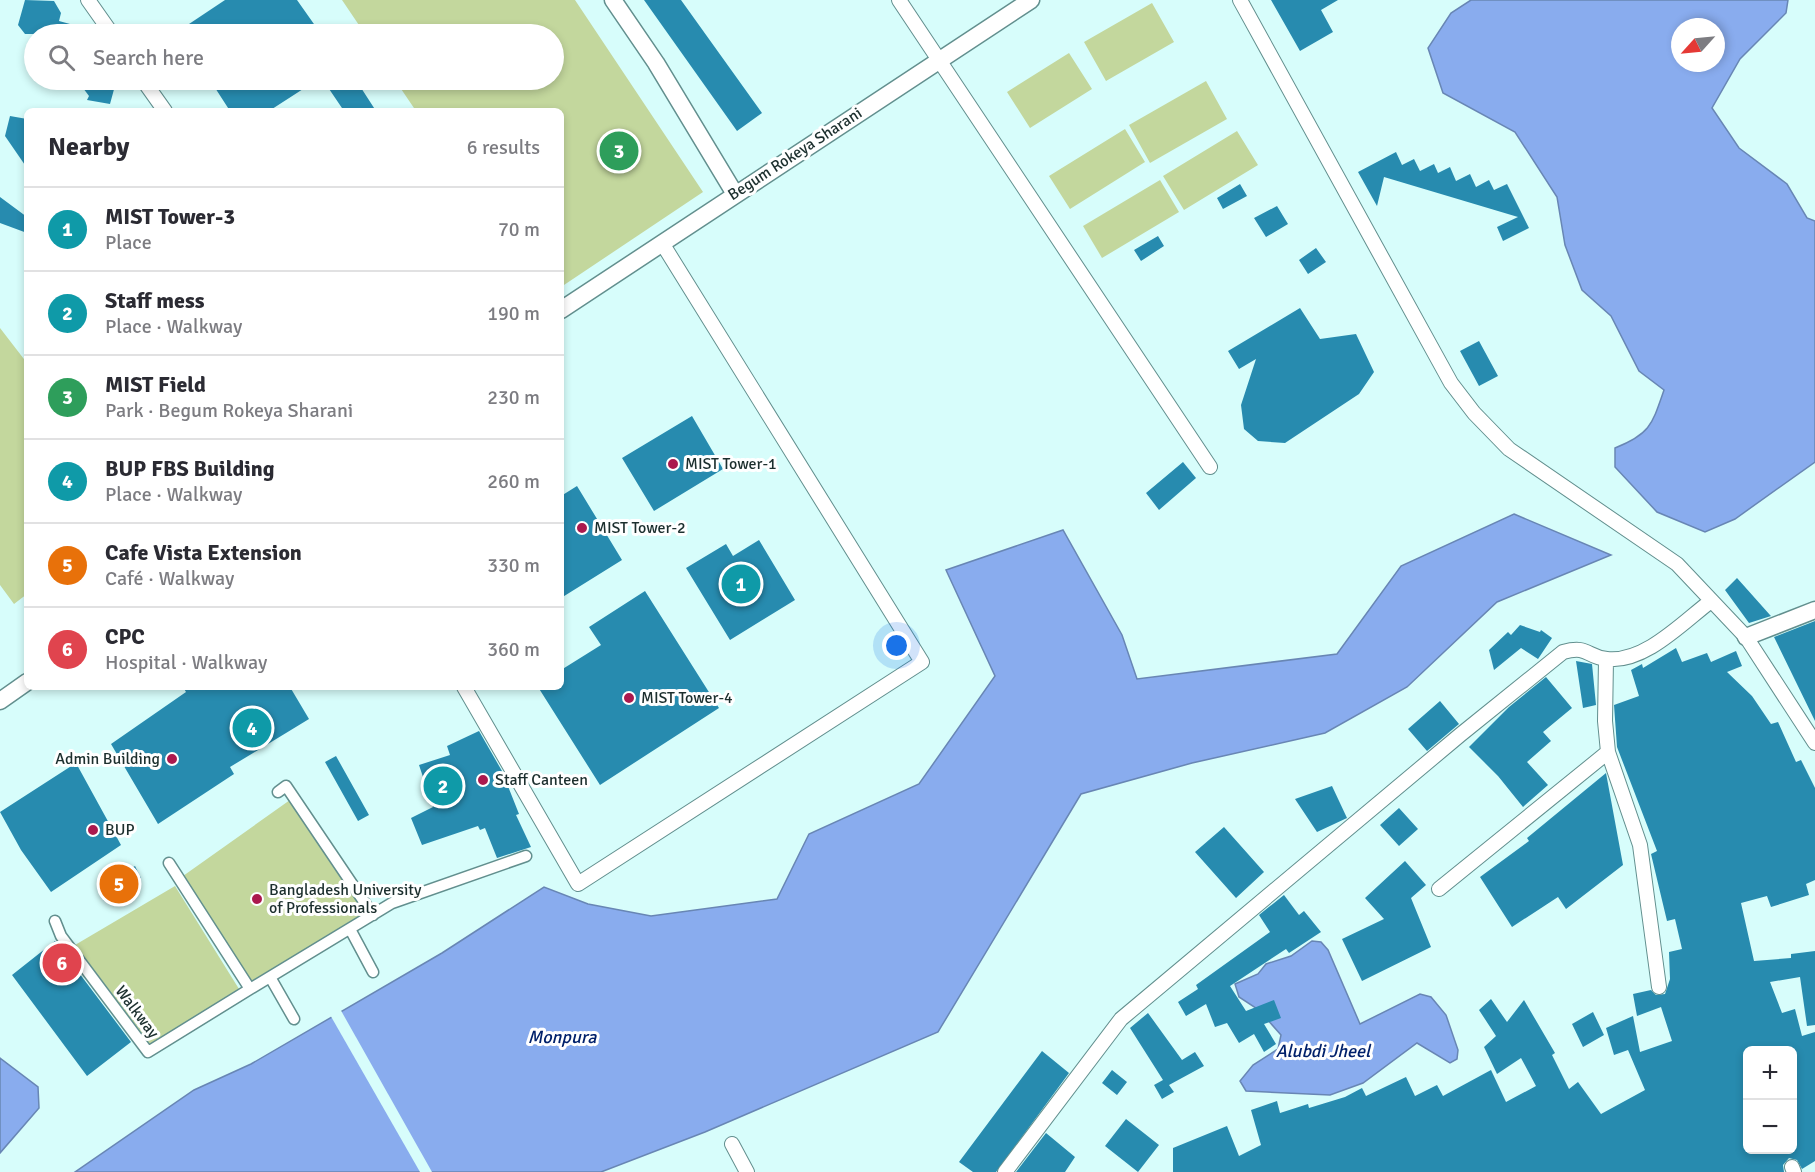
<!DOCTYPE html>
<meta charset="utf-8">
<style>
body{margin:0;font-family:Signika,sans-serif;background:#f2f2f3;color:#2b2b33}
.controls{position:absolute;right:18px;bottom:18px;display:grid;overflow:hidden;border-radius:9px;box-shadow:0 3px 9px #0003}
.controls button{width:54px;height:54px;display:grid;place-items:center;padding:0;border:0;border-bottom:2px solid #e1e1e2;background:#fff;color:#2b2b33;font:30px sans-serif}
.compass{position:absolute;left:1671px;top:18px;width:54px;height:54px;border-radius:50%;background:#fff;box-shadow:0 3px 9px #0003;rotate:243deg}
.you{position:absolute;left:897px;top:646px;width:21px;height:21px;margin:-15px;border:4px solid #fff;border-radius:50%;background:#1a73e8;box-shadow:0 0 0 9px #1a73e833}
.badge{display:grid;place-items:center;width:39px;height:39px;border-radius:50%;background:#ab194e;color:#fff;font-size:20px;font-weight:700}
.pin{position:absolute;translate:-50% -50%;border:3px solid #fff;box-shadow:0 2px 6px #0006}
.list{margin:0;padding:0;list-style:none}
h2{display:flex;justify-content:space-between;align-items:center;height:78px;margin:0;padding:0 24px;font-size:26px}
h2 small{font-size:20px;font-weight:400;color:#7c7c81}
.list li{display:grid;grid-template-columns:39px 1fr auto;gap:18px;align-items:center;box-sizing:border-box;height:84px;padding:0 24px;border-top:2px solid #e1e1e2}
.list b{display:block;font-size:22px;white-space:nowrap}
.list p{margin:0;font-size:20px;white-space:nowrap;color:#7c7c81}
.list em{font-size:20px;font-style:normal;color:#7c7c81}
.icon{flex:none;width:33px;height:33px;fill:none;stroke:currentColor;stroke-width:2;stroke-linecap:round;stroke-linejoin:round}
.map{position:relative;flex:none;width:1815px;height:1172px;overflow:hidden}
.search{position:absolute;background:#fff;box-shadow:0 3px 9px #0003;left:24px;top:24px;width:540px;height:66px;display:flex;align-items:center;gap:15px;box-sizing:border-box;padding:0 21px;border-radius:33px;color:#7c7c81;font-size:22px}
.panel{position:absolute;background:#fff;box-shadow:0 3px 9px #0003;left:24px;top:108px;width:540px;height:582px;border-radius:9px}
.map>svg:first-child{display:block}
</style>
<div class="map">
<svg width="1815" height="1172" viewBox="0 0 1815 1172">
<rect width="100%" height="100%" fill="#d7fdfb"/>
<path fill="#c3d79d" d="M342 0H575L703 192 561 287V111H416L395 80H554V34H365Z
M1152 3 1174 42 1106 81 1084 42Z
M1069 53 1092 89 1030 128 1007 92Z
M1206 81 1227 119 1150 163 1129 125Z
M1125 129 1145 162 1070 209 1049 176Z
M1237 131 1258 165 1184 210 1163 176Z
M1160 180 1179 212 1102 258 1083 226Z
M0 328 27 363V594L14 604 0 585Z
M290 800 365 914 252 982 183 876Z
M175 886 239 989 150 1044 75 945Z"/>
<path fill="#89acee" stroke="#6886b4" stroke-width="1.5" fill-rule="evenodd" d="M1471 0H1788L1786 13 1740 59 1712 108 1739 148 1787 184 1807 218 1815 221V462L1735 519 1705 532 1657 512 1615 467V448C1650 434 1652 425 1664 390L1639 371 1611 316 1582 290 1565 245 1557 197 1515 132 1443 93 1428 48 1451 13ZM1680 27H1716V63H1680Z
M1514 514 1611 555 1497 602 1407 687 1325 733 1192 763 1081 794 938 1032 705 1132 601 1172H75L194 1090 251 1064 442 953 544 887 588 904 651 916 777 899 809 834 919 784 995 676 946 570 1063 530 1122 635 1137 679 1337 654 1401 566Z
M1312 941 1321 942 1328 950 1360 1024 1420 994 1431 997 1446 1015 1458 1050 1457 1059 1450 1063 1417 1043 1363 1083 1330 1095 1246 1091 1240 1081 1253 1065 1278 1049 1281 1035 1259 1010 1239 997 1235 984 1258 974 1266 964 1291 956Z
M0 1058 38 1087 39 1108 0 1153Z"/>
<path fill="#d7fdfb" d="M339 1007 432 1172H420L329 1013Z"/>
<path fill="#278baf" fill-rule="evenodd" d="M25 0 54 1 61 13 59 21 92 30V34H25L18 25Z
M225 0H297L321 34H174Z
M644 0H681L762 113 737 131Z
M1271 0H1338L1321 10 1333 32 1300 51Z
M77 80 116 82 110 104 87 100 89 96Z
M210 80H317L269 111H230Z
M323 80H356L376 111H344Z
M10 116 27 119V168L5 136Z
M1396 152 1402 165 1414 159 1420 171 1434 164 1438 173 1450 167 1456 181 1470 174 1476 187 1489 180 1494 190 1507 184 1529 228 1503 241 1497 227 1518 217 1384 177 1377 206 1358 172Z
M1240 184 1247 196 1223 209 1217 198Z
M0 197 27 217V233L0 223Z
M1277 206 1288 224 1266 237 1254 218Z
M1158 236 1164 246 1141 261 1134 250Z
M1316 248 1326 262 1308 274 1299 260Z
M1300 308 1320 339 1356 334 1374 372 1359 394 1285 443 1258 441 1244 429 1241 405 1256 359 1239 369 1228 351Z
M1479 341 1498 376 1479 386 1460 351Z
M692 416 723 469 654 511 622 458Z
M1183 462 1196 478 1159 510 1146 493Z
M577 486 622 560 561 598V496Z
M759 540 795 600 730 640 686 568 726 544 733 556Z
M1737 578 1770 615 1771 616 1749 623 1725 590Z
M645 591 719 708 600 785 538 687H561V670L601 645 589 627Z
M1815 621V721L1774 637Z
M1520 625 1540 632 1541 630 1552 638 1538 659 1521 648 1494 670 1489 650 1508 632 1511 635Z
M1676 648 1682 662 1707 653 1711 662 1736 651 1742 666 1727 672 1752 696 1771 724 1778 722 1796 762 1801 760 1815 788V880L1806 884 1809 895 1771 907 1767 896 1741 903 1754 961 1791 958V954L1815 951V1025L1807 1026 1800 977 1770 982 1782 1013 1795 1009 1802 1036 1815 1032V1161L1802 1169 1797 1160 1789 1158 1783 1165 1784 1172H1173V1148L1227 1126 1239 1156 1261 1145 1251 1110 1277 1101 1280 1113 1308 1104 1309 1108 1345 1097 1362 1088 1366 1096 1406 1077 1415 1096 1437 1085 1443 1096 1491 1070 1506 1102 1536 1086 1521 1058 1497 1074 1484 1047 1496 1036 1479 1010 1491 999 1507 1022 1524 1000 1555 1053 1552 1055 1569 1089 1578 1082 1601 1114 1645 1090 1628 1050 1614 1055 1606 1028 1633 1016 1640 1052 1672 1041 1661 1007 1637 1016 1633 994 1651 990 1656 995 1665 994 1670 979 1669 952 1682 949 1675 919 1667 921 1651 854 1657 851 1617 747 1614 705 1639 696 1631 670 1642 664 1643 668ZM1748 1050H1792V1149H1748Z
M1576 661 1592 664 1596 705 1583 708Z
M1546 677 1572 708 1543 732 1551 741 1527 762 1548 785 1523 807 1498 776 1469 747 1509 707Z
M183 687H290L309 719 230 767 234 774 158 824 111 744 186 692Z
M1440 701 1459 724 1427 751 1408 729Z
M479 731 502 771 519 814 516 815 531 847 497 858 485 828 480 830 478 826 422 845 411 818 433 807 419 765 450 755 447 746Z
M336 756 369 815 358 821 325 762Z
M76 763 121 845 51 892 21 850 0 812Z
M1606 773 1623 865 1566 909 1558 897 1512 927 1480 877 1529 841 1527 838Z
M1332 786 1347 818 1317 832 1295 799Z
M1399 808 1418 829 1399 846 1380 825Z
M1224 827 1264 872 1236 898 1195 852Z
M1405 861 1426 885 1411 898 1431 947 1362 981 1342 939 1384 919 1365 898Z
M135 866 141 878 104 901 98 890Z
M1284 895 1299 915 1304 911 1321 932 1289 953 1286 949 1230 986 1246 1011 1274 1000 1281 1018 1264 1024 1276 1044 1264 1052 1254 1034 1239 1043 1227 1023 1215 1027 1206 1004 1186 1016 1178 1002 1198 989 1196 985 1270 932 1259 915Z
M55 941 131 1042 87 1076 12 975Z
M1593 1012 1604 1035 1583 1047 1572 1024Z
M1148 1013 1182 1060 1195 1052 1204 1066 1169 1085 1174 1092 1162 1099 1154 1085 1163 1080 1130 1028Z
M1042 1051 1069 1073 996 1172H973L959 1162Z
M1112 1070 1127 1082 1117 1095 1102 1083Z
M1126 1119 1159 1145 1138 1172 1105 1146Z
M1046 1133 1075 1157 1065 1172H1016Z"/>
<g fill="none" stroke-linecap="round" stroke-linejoin="round">
<g stroke="#628f8e" stroke-width="13">
<path id="pedestrian" d="M278 792 286 786 373 915
M169 863 250 989 392 903 526 856
M55 921 61 936 148 1052 250 989
M350 929 373 972
M270 977 294 1019"/>
</g>
<g stroke="#628f8e" stroke-width="16">
<path id="minor" d="M88 0 112 34
M899 0 1210 467
M1240 0 1451 383 1474 413 1509 449 1677 564 1746 637 1815 743
M143 80 165 111
M1606 660 1605 721 1608 752 1640 845 1659 987
M464 687 578 884 922 662 662 243
M1439 889 1608 752
M732 1144 747 1172
M1792 1167 1794 1172
M1005 1172 1121 1019 1460 735 1563 652C1589 645 1586 657 1607 659 1645 663 1683 622 1711 601"/>
</g>
<g stroke="#628f8e" stroke-width="19">
<path id="tertiary" d="M613 0 656 63 735 194
M561 310 1031 0
M1746 637 1815 610
M0 701 27 682"/>
</g>
<use href="#pedestrian" stroke="#fff" stroke-width="10"/>
<use href="#minor" stroke="#fff" stroke-width="14"/>
<use href="#tertiary" stroke="#fff" stroke-width="16"/>
</g>
<g fill="#ab194e" stroke="#fff" stroke-width="2">
<circle cx="673" cy="464" r="6"/>
<circle cx="582" cy="528" r="6"/>
<circle cx="629" cy="698" r="6"/>
<circle cx="172" cy="759" r="6"/>
<circle cx="483" cy="780" r="6"/>
<circle cx="93" cy="830" r="6"/>
<circle cx="257" cy="899" r="6"/>
</g>
<g text-anchor="middle" dominant-baseline="central" stroke-width="6" stroke-linejoin="round" paint-order="stroke">
<g font-size="16" fill="#1c2f2e" stroke="#fff">
<text transform="translate(795 154) rotate(-33)">Begum Rokeya Sharani</text>
<text transform="translate(137 1012) rotate(53)">Walkway</text>
</g>
<g font-size="16" fill="#1c2f2e" stroke="#fff" text-anchor="start">
<text x="685" y="464">MIST Tower-1</text>
<text x="594" y="528">MIST Tower-2</text>
<text x="641" y="698">MIST Tower-4</text>
<text x="160" y="759" text-anchor="end">Admin Building</text>
<text x="495" y="780">Staff Canteen</text>
<text x="105" y="830">BUP</text>
<text x="269" y="890">Bangladesh University<tspan x="269" dy="18">of Professionals</tspan></text>
</g>
<g font-size="18" font-style="italic" fill="#01216b" stroke="#fff">
<text x="562" y="1037">Monpura</text>
<text x="1323" y="1051">Alubdi Jheel</text>
</g>
</g>
</svg>
<div class="controls">
<button>+</button>
<button>−</button>
</div>
<svg class="compass" viewBox="-18 -18 36 36"><path d="M0-13l5 13h-10z" fill="#e53935"/><path d="M0 13l5-13h-10z" fill="#7c7c81"/></svg>
<div class="you"></div>
<div class="pin badge" style="left:741px;top:584px;background:#0f9aa8">1</div>
<div class="pin badge" style="left:443px;top:786px;background:#0f9aa8">2</div>
<div class="pin badge" style="left:619px;top:151px;background:#2e9e5b">3</div>
<div class="pin badge" style="left:252px;top:728px;background:#0f9aa8">4</div>
<div class="pin badge" style="left:119px;top:884px;background:#e8710a">5</div>
<div class="pin badge" style="left:62px;top:963px;background:#e0444e">6</div>
<div class="search"><svg class="icon" aria-label="search" viewBox="0 0 24 24"><circle cx="10" cy="10" r="6"/><path d="M15 15l6 6"/></svg>Search here</div>
<section class="panel">
<h2>Nearby<small>6 results</small></h2>
<ul class="list">
<li><span class="badge" style="background:#0f9aa8">1</span><div><b>MIST Tower-3</b><p>Place</p></div><em>70 m</em></li>
<li><span class="badge" style="background:#0f9aa8">2</span><div><b>Staff mess</b><p>Place · Walkway</p></div><em>190 m</em></li>
<li><span class="badge" style="background:#2e9e5b">3</span><div><b>MIST Field</b><p>Park · Begum Rokeya Sharani</p></div><em>230 m</em></li>
<li><span class="badge" style="background:#0f9aa8">4</span><div><b>BUP FBS Building</b><p>Place · Walkway</p></div><em>260 m</em></li>
<li><span class="badge" style="background:#e8710a">5</span><div><b>Cafe Vista Extension</b><p>Café · Walkway</p></div><em>330 m</em></li>
<li><span class="badge" style="background:#e0444e">6</span><div><b>CPC</b><p>Hospital · Walkway</p></div><em>360 m</em></li>
</ul>
</section>
</div>
